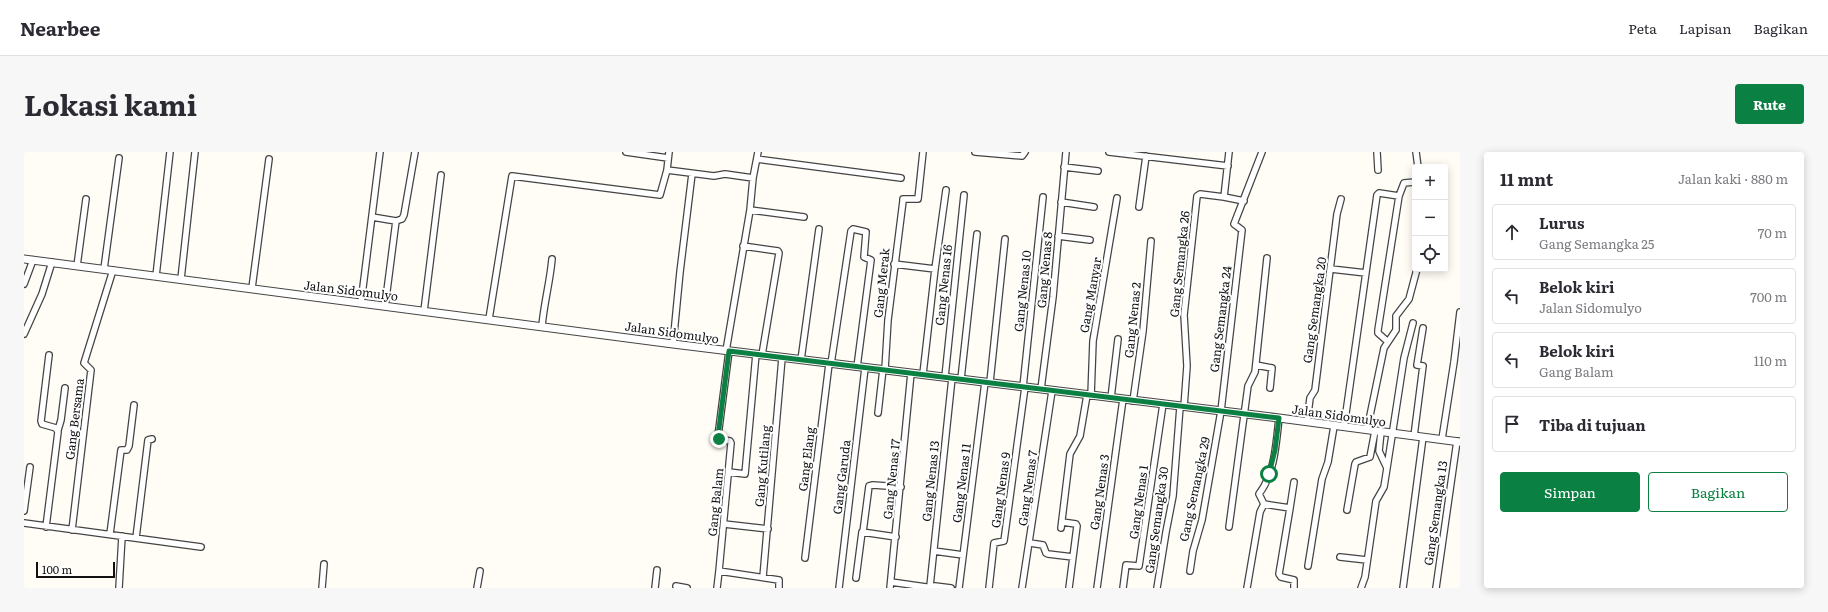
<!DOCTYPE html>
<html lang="id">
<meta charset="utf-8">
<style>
body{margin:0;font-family:Literata,serif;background:#f7f7f7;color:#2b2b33}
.controls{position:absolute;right:12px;top:12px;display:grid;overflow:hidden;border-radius:4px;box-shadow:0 2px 10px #0003}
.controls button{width:36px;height:36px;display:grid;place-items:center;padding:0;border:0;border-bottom:1px solid #e1e1e2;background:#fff;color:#2b2b33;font:20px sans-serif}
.scale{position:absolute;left:12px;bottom:10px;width:79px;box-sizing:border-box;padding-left:4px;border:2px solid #111;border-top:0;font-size:11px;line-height:14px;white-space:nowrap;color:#111;-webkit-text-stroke:3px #fff;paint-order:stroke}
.stop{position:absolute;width:12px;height:12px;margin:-9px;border:3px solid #0b8043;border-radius:50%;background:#fff}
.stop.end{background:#0b8043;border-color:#fff;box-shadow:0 1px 4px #0008}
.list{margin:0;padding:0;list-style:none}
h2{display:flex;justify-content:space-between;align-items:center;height:52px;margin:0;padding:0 16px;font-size:17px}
h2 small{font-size:13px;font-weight:400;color:#7c7c81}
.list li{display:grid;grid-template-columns:26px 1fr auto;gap:12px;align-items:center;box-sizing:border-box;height:56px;margin:0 8px 8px;padding:0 8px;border:1px solid #e1e1e2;border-radius:4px}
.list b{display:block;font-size:15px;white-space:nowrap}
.list p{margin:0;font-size:13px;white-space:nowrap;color:#7c7c81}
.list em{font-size:13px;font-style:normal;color:#7c7c81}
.actions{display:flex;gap:8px;padding:12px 16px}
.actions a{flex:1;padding:9px 0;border:1px solid #0b8043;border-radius:4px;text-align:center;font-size:14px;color:#0b8043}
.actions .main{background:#0b8043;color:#fff}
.icon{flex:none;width:22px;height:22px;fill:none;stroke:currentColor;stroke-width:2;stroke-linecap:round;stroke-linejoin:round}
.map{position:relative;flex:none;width:1436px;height:436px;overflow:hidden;border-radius:4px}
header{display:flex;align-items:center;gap:24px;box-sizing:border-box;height:56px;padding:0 20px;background:#fff;border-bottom:1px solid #e1e1e2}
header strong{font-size:19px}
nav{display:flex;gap:22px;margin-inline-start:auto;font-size:14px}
.intro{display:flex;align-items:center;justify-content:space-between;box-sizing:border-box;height:96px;padding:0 24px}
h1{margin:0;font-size:28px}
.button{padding:10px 18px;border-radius:4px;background:#0b8043;color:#fff;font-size:14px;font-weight:700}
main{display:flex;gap:24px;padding:0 24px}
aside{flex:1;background:#fff;border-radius:4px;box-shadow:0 2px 10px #0003}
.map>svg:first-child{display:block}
</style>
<header>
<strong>Nearbee</strong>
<nav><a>Peta</a><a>Lapisan</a><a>Bagikan</a></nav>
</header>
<div class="intro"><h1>Lokasi kami</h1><a class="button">Rute</a></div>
<main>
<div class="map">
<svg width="1436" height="436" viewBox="0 0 1436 436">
<rect width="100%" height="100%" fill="#fffdf5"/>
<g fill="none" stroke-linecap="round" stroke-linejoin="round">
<g stroke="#444" stroke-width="8">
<path id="minor" d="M602 0 644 6
M951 0 998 4 1001 0
M1085 0 1204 14
M1353 0 1354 18
M1392 0 1394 15
M733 7 877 26
M1040 15 1074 19
M643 18 690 24 701 22 729 26
M1200 45 1220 49
M1037 50 1070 55
M1115 55 1122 4
M726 58 780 65
M348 65 372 69 361 154
M372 69 378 67 380 63 391 0
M1034 84 1066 88
M719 94 754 99 755 101 738 203
M870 112 911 117
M53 114 62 47
M80 117 95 6
M1307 117 1342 121
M132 124 146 0
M157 127 171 0
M0 132 9 108
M228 136 245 7
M337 151 356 0
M400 159 417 23
M465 167 488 24 636 43 643 18 645 0
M518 174C520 151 526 130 528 107
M0 182 18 142 28 110
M1363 189 1354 181V178L1375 44
M649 192 656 120 668 22
M702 199 726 58 729 26 734 0
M777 208 795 77
M807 212 827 79 829 77 842 80 840 105 847 108 833 215
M1232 213 1248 216 1246 236
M861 217 864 168 879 49V47H894L899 0
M899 222 911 117 922 38
M921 225 940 43
M937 227 953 82
M966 230 981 87
M999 235 1019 45
M1017 237 1029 145 1042 0
M1067 244 1069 189 1093 46
M1087 246 1094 187
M1109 249 1119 179 1127 89
M1160 255 1163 214 1160 163 1173 44 1176 42 1200 45 1205 0
M854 261 859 217
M1255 266C1252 292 1251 321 1235 342L1240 352 1266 356 1255 422 1257 425 1270 428V436
M1283 270 1286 246 1291 238 1313 62 1317 47
M1320 275 1353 43 1355 41 1375 44 1380 31 1391 30
M34 278 37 268 41 236
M1343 278 1360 196 1372 178V164L1385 147 1393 117
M1390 284 1399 214 1393 213 1399 176
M1418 287 1430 210 1436 160
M1363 316 1380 206 1389 171
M705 320 721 322 732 202
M1266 356 1270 330
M1323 358 1331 312 1332 310 1346 305 1351 279
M0 359 6 315
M1038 370 1052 372 1053 374 1045 436
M0 371 177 395
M700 372 744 377
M22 375 34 280 32 276 18 272 17 269 25 203
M1205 375 1224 234 1231 220 1243 106
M1037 376 1046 302 1056 284 1063 243
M48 378 67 218 60 211 89 118
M839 380 845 334 849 333 877 335
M86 382 97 298H103L105 294 110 253
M112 386 124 288 128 287
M1006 391 1019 393 1022 401 1024 402 1049 405
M910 399 939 403
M1316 405 1343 408
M781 406 805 212
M1284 414 1298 327 1304 310 1310 274
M695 419 707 291 706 289 695 287 694 284 705 199
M1166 419 1169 399 1178 368 1197 259 1218 78 1210 72 1238 0
M739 425 758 206
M832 426 838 380 872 385
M867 430 902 435 911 434 927 436
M652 434 663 436
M906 434 928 226
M95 436 98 384
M298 436 300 412
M453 436 456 419
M631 436 633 418
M693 436 695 419 755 428V436
M815 436 841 216
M866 436 887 221
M935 436 961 230
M965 436 970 391 980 389 1001 235
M998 436 1028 239
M1073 436 1099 247
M1099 436 1102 413 1115 414 1139 252
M1133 436 1142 380 1149 344 1156 255
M1223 436 1236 360 1240 352
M1337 436 1341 425 1352 349 1360 335 1363 316 1355 299 1357 280
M1379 436 1399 285
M1412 436 1433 289"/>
</g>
<g stroke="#444" stroke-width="9">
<path id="tertiary" d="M0 107 649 192 1255 266 1436 290"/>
</g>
<use href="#minor" stroke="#fff" stroke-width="5.5"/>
<use href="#tertiary" stroke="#fff" stroke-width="7"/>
</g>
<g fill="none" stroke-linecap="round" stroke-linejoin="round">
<path stroke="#0b8043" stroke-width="5" d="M695 287 694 284 705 199 1255 266 1251 298 1245 322"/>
</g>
<g text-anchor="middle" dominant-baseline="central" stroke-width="4" stroke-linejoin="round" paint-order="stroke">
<g font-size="12" fill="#111" stroke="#fff">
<text transform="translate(1155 112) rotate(-84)">Gang Semangka 26</text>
<text transform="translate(1020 118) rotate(-85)">Gang Nenas 8</text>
<text transform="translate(857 131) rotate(-84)">Gang Merak</text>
<text transform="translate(919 133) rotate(-84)">Gang Nenas 16</text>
<text transform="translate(327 138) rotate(7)">Jalan Sidomulyo</text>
<text transform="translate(998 139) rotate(-84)">Gang Nenas 10</text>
<text transform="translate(1066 143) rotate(-80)">Gang Manyar</text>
<text transform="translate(1290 158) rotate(-82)">Gang Semangka 20</text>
<text transform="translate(1196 167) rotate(-83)">Gang Semangka 24</text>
<text transform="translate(1108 168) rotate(-84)">Gang Nenas 2</text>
<text transform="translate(648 180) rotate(8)">Jalan Sidomulyo</text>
<text transform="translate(1315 263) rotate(8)">Jalan Sidomulyo</text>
<text transform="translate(50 267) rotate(-83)">Gang Bersama</text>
<text transform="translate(782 307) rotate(-83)">Gang Elang</text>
<text transform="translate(738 314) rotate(-85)">Gang Kutilang</text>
<text transform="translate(817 325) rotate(-83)">Gang Garuda</text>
<text transform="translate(867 327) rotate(-84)">Gang Nenas 17</text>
<text transform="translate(906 329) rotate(-84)">Gang Nenas 13</text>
<text transform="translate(937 331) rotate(-83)">Gang Nenas 11</text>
<text transform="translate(1003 336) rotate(-82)">Gang Nenas 7</text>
<text transform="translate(1170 337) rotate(-78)">Gang Semangka 29</text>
<text transform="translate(976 338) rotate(-82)">Gang Nenas 9</text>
<text transform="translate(1075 340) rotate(-82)">Gang Nenas 3</text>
<text transform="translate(691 350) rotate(-84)">Gang Balam</text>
<text transform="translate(1114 350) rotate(-82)">Gang Nenas 1</text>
<text transform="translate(1411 361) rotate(-82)">Gang Semangka 13</text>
<text transform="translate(1132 368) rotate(-82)">Gang Semangka 30</text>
</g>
</g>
</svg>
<div class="controls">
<button>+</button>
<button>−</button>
<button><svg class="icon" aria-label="locate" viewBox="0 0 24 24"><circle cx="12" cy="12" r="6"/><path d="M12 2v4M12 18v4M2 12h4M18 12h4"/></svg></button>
</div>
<div class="scale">100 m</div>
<div class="stop" style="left:1245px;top:322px"></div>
<div class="stop end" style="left:695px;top:287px"></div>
</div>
<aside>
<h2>11 mnt<small>Jalan kaki · 880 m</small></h2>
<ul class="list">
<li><svg class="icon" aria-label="ahead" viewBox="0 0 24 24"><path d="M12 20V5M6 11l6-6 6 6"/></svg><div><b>Lurus</b><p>Gang Semangka 25</p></div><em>70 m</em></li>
<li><svg class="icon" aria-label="left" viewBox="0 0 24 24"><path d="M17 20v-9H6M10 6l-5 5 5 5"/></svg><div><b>Belok kiri</b><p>Jalan Sidomulyo</p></div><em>700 m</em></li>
<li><svg class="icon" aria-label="left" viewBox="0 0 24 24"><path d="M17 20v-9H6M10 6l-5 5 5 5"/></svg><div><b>Belok kiri</b><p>Gang Balam</p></div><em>110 m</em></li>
<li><svg class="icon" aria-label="arrive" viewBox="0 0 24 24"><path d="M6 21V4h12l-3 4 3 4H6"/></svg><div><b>Tiba di tujuan</b></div></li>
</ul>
<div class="actions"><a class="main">Simpan</a><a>Bagikan</a></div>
</aside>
</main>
